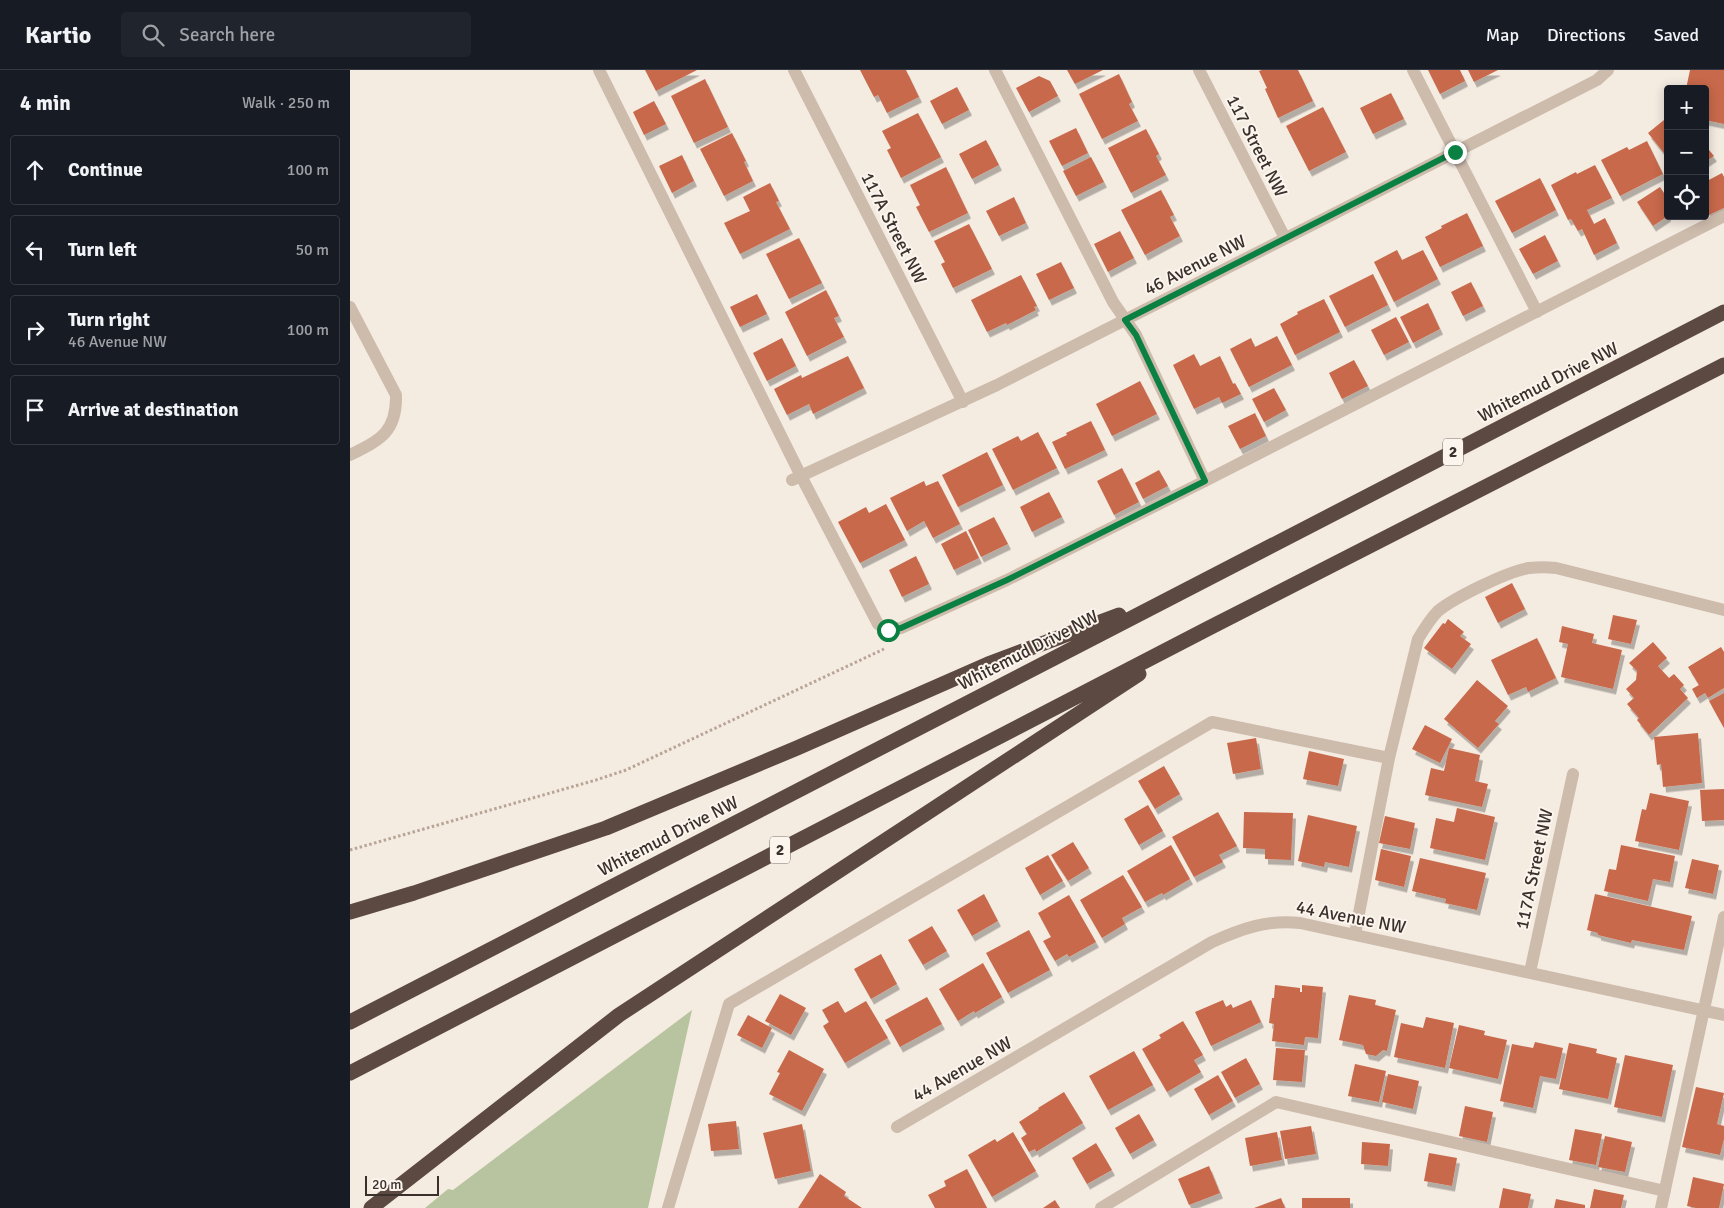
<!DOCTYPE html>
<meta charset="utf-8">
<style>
body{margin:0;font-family:Signika,sans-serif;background:#20242c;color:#f1f3f6}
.controls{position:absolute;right:15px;top:15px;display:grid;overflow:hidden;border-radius:5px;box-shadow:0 2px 12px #0003}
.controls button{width:45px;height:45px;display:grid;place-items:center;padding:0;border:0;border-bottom:1px solid #363941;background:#171b24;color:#f1f3f6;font:25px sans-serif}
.scale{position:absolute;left:15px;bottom:12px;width:74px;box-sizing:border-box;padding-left:5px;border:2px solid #3b302b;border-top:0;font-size:14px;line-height:18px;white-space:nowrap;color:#3b302b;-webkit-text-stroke:4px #fbf5ee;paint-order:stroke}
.stop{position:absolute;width:15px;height:15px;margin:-11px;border:4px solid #0b8043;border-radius:50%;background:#fff}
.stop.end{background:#0b8043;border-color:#fff;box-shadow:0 1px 5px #0008}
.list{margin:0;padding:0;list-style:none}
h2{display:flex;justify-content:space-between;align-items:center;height:65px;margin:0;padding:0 20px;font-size:21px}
h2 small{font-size:16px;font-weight:400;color:#9ea1a6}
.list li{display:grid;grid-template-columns:32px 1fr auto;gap:15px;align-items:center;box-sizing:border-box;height:70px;margin:0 10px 10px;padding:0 10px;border:1px solid #363941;border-radius:5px}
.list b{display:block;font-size:19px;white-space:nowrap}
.list p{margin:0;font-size:16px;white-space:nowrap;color:#9ea1a6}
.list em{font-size:16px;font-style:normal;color:#9ea1a6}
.icon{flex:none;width:28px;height:28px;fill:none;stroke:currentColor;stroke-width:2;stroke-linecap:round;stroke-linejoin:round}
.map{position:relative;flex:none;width:1374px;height:1138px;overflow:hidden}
header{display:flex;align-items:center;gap:30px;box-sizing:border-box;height:70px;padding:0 25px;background:#171b24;border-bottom:1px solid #363941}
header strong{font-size:24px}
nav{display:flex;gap:28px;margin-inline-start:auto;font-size:18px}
.search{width:350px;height:45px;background:#20242c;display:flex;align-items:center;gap:12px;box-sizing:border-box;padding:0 18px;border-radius:5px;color:#9ea1a6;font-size:19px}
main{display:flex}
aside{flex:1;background:#171b24}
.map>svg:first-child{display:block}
</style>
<header>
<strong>Kartio</strong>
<div class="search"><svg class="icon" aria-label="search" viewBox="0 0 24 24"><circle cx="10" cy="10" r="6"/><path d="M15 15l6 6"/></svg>Search here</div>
<nav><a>Map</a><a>Directions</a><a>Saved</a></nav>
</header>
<main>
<aside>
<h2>4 min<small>Walk · 250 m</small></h2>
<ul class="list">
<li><svg class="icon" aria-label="ahead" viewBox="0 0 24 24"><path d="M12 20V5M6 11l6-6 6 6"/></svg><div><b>Continue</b></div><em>100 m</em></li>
<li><svg class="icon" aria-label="left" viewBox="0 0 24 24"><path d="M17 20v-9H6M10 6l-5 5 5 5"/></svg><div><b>Turn left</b></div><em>50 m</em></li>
<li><svg class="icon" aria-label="right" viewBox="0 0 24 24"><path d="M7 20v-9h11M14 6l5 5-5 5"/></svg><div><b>Turn right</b><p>46 Avenue NW</p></div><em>100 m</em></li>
<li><svg class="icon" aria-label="arrive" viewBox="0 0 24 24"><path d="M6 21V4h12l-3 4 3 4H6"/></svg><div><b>Arrive at destination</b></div></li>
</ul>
</aside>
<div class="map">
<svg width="1374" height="1138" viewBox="0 0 1374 1138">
<defs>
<filter id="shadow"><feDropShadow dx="3" dy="5.5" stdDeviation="0" flood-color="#0004"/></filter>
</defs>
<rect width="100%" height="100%" fill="#f4ebe1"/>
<path fill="#b8c4a0" d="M342 940 298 1138H75L98 1119 103 1120Z"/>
<path fill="#c8694b" filter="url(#shadow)" d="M295 0H347L306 21Z
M510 0H556L569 27 537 43 528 25 524 27Z
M717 0H753L725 14Z
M912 0H948L963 31 928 48 915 19 917 18 909 1Z
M1078 0H1110L1115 11 1090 24Z
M1118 0H1148L1124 12Z
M1340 0H1374V54L1355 50V19H1336Z
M769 4 782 32 779 34 788 51 752 69 729 24Z
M689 6 700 11 708 26 679 42 666 18Z
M355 9 378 57 344 73 321 26Z
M607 17 619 40 592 54 580 31Z
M1041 23 1054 49 1023 64 1010 38Z
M304 31 316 54 294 65 283 42Z
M973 37 996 82 959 101 936 56Z
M568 43 591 87 551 108 537 80 541 78 532 61Z
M1314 50 1318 55V88L1298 63Z
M726 58 738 83 712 96 699 71Z
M796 59 809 84 806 86 816 105 781 123 758 78Z
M382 63 396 91 394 92 403 111 374 126 350 79Z
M636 70 649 95 622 109 609 84Z
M1297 71 1313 104 1270 126 1251 90 1277 77 1279 80Z
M1355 75 1364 86 1355 92Z
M332 85 344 111 322 123 309 96Z
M741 87 754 112 726 126 713 101Z
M1245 95 1262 128 1237 140 1244 154 1255 148 1267 173 1244 185 1232 159 1228 161 1221 149 1218 150 1201 115 1226 102 1227 104Z
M596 97 618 143 579 162 566 137 570 135 560 115Z
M1372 103 1374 107V138L1359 145 1355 137V112Z
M1190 108 1206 140 1162 163 1145 131Z
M420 113 429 131 426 132 440 159 390 184 374 153 400 141 393 127Z
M1310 117 1318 129V146L1303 156 1287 132Z
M811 120 824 145 820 147 830 166 795 185 771 140Z
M664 127 676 153 649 166 636 141Z
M1117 143 1133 176 1090 197 1075 167 1092 158 1091 156Z
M619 154 642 199 603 218 591 194 595 192 584 171Z
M770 161 784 188 758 202 744 174Z
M1195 165 1208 191 1183 204 1169 179Z
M449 168 472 213 439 229 416 184Z
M1047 180 1052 190 1073 180 1088 209 1044 232 1024 192Z
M711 192 724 218 699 230 686 204Z
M1023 204 1038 235 995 257 979 226Z
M671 205 687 236 684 237 686 240 657 255 656 253 637 262 621 230Z
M1121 212 1133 236 1113 246 1101 222Z
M476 220 489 246 484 248 494 267 457 286 435 242Z
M407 224 417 244 390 257 380 237Z
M974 229 990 262 945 285 930 254 948 244 947 242Z
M1078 233 1090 259 1063 273 1050 247Z
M1046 247 1059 272 1034 285 1021 260Z
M927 266 942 295 899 317 880 279 901 268 905 277Z
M432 268 446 296 417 311 403 283Z
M844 284 850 296 870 286 883 314 885 313 891 324 872 333 869 327 844 339 823 295Z
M498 286 514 318 463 344 459 334 437 345 424 319 451 305 452 308Z
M1004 290 1018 316 992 329 979 303Z
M790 311 807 344 762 366 746 334Z
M924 318 936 340 914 352 902 329Z
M905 343 916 366 890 379 878 356Z
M741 351 755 380 715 399 702 372 717 365 716 363Z
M688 362 707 398 663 420 642 379 668 366 671 371Z
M637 382 653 415 608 437 592 405Z
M772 398 789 432 764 445 747 411Z
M809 400 818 416 793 429 785 413Z
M574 411 576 416 588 411 610 454 583 468 574 451 557 461 540 428Z
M699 422 712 447 682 462 670 437Z
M536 434 555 470 510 493 488 452 516 437 519 443Z
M644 447 658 474 631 487 618 460Z
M616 461 629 488 604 500 591 474Z
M566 486 579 514 552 527 539 500Z
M1162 513 1175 539 1148 553 1135 527Z
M1263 545 1287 550 1281 574 1258 569Z
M1098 549 1114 562 1110 566 1121 574 1102 599 1074 578 1093 553 1095 554Z
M1212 556 1244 564 1242 573 1272 580 1263 619 1211 607 1218 574 1209 572Z
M1187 568 1206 608 1178 622 1176 617 1158 625 1141 590Z
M1303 572 1317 588 1308 596 1319 608 1324 604 1334 615 1330 619 1338 628 1299 665 1287 650 1289 648 1277 634 1284 628 1276 619 1286 610 1287 601 1279 593Z
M1371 577 1374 582V618L1358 628 1355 623 1347 628 1342 619 1349 615 1338 597Z
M1127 610 1158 636 1145 651 1149 654 1128 678 1094 649Z
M1374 623V658L1359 631Z
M1075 655 1102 669 1090 693 1062 679Z
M1348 663 1352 713 1313 717 1311 694 1307 695 1304 667Z
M906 668 911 699 883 704 877 673Z
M1099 678 1130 685 1125 711 1138 714 1132 737 1075 725 1081 698 1094 701Z
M959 681 994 689 988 716 953 709Z
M814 696 830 724 805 739 788 711Z
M1374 719V750L1352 751 1350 720Z
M1300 723 1339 731 1329 780 1285 771 1292 739 1296 740Z
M798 735 813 761 789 775 774 749Z
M1107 738 1145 747 1135 790 1080 778 1086 748 1104 752Z
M868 742 887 776 869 785 873 792 844 807 822 767Z
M894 742 943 743 941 790 915 789V779L893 778Z
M958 745 1007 756 999 797 975 792 974 797 948 791Z
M1035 746 1065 753 1060 779 1029 773Z
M723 772 739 798 718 811 701 785Z
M821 775 840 809 813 825 812 823 795 832 777 801Z
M1271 775 1325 786 1320 812 1303 809 1298 831 1254 821 1259 799 1266 800Z
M1031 779 1061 786 1054 817 1025 810Z
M698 785 713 811 690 825 675 798Z
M1070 788 1136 803 1127 840 1095 833 1096 829 1062 821Z
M1342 789 1369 795 1363 824 1335 818Z
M773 805 792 837 772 848 775 854 752 868 730 830Z
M634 824 648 851 622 866 607 840Z
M1245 824 1342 846 1334 880 1282 870 1281 873 1248 865V863L1237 860Z
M719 825 746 872 719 887 717 884 705 891 693 871 701 867 688 843Z
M582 856 597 881 573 895 558 870Z
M679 860 700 900 658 923 636 883Z
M531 884 547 914 521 929 504 899Z
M633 893 652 927 625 943 624 941 608 951 589 919Z
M925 915 950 918V922H952V915L973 917 968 968 955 967 954 975 922 971 924 954 919 953 922 928H924Z
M430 924 456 938 441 965 415 951Z
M999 925 1026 930 1025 935 1046 940 1037 981 1033 980 1026 986 1016 984 1013 975 989 970Z
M577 927 592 954 550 977 535 950Z
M873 930 876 937 881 934 883 938 901 930 911 952 861 976 845 942Z
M488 931 495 943 516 931 538 968 495 993 473 956 479 952 472 940Z
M398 945 422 958 412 978 387 965Z
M1076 947 1104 953 1095 998 1044 987 1051 953 1073 958Z
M833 951 853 985 844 990 851 1002 817 1022 792 979 811 968 809 965Z
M1109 955 1135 961 1134 965 1157 970 1148 1009 1099 998Z
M1185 972 1213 978 1206 1009 1190 1006 1183 1038 1150 1031 1162 974 1183 978Z
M1219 973 1247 979 1246 983 1267 988 1258 1029 1209 1019Z
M926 978 955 980 952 1012 923 1010Z
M439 980 474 999 452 1041 419 1024 430 1003 427 1002Z
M784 981 803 1015 758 1040 739 1006Z
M1275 985 1323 995 1312 1047 1264 1037Z
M896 988 910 1014 885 1028 871 1002Z
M1005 994 1036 1001 1029 1032 998 1026Z
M1038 1004 1069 1011 1063 1039 1032 1032Z
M868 1005 883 1031 859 1045 844 1019Z
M1346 1017 1374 1023 1367 1054 1374 1056V1069L1370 1085 1332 1077Z
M714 1022 733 1053 686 1082 685 1079 679 1082 671 1068 677 1064 669 1052 689 1039 688 1038Z
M1115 1036 1143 1042 1137 1072 1109 1066Z
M789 1044 804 1070 780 1084 765 1058Z
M386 1051 389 1079 361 1081 358 1054Z
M452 1054 461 1101 425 1109 413 1063Z
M961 1056 966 1084 935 1089 930 1061Z
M1225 1059 1252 1064 1246 1095 1219 1090Z
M663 1062 686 1101 642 1127 618 1085 645 1069 647 1072Z
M927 1062 932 1090 900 1096 895 1068Z
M1255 1066 1282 1072 1275 1102 1248 1097Z
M1012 1072 1040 1074 1038 1096 1011 1094Z
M746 1073 762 1100 737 1114 722 1088Z
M1079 1083 1107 1088 1102 1116 1074 1111Z
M859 1096 870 1123 839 1135 828 1109Z
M617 1099 637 1138H585L578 1125 596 1116 594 1111Z
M470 1104 496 1122 494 1126 512 1138H448Z
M1343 1107 1374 1114 1369 1138H1346L1337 1136Z
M1153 1118 1181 1124 1178 1138H1149Z
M1244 1119 1274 1125 1271 1138H1240Z
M931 1128 935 1138H904Z
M952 1128H1000V1138H952Z
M1206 1129 1235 1135V1138H1204Z
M705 1130 710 1138H693Z"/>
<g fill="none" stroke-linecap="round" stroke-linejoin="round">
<path stroke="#b9a596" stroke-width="3" stroke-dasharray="2.5 2.5" stroke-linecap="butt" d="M0 780 246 710 276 700 534 579"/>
<path stroke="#cdbbac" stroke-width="12" d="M249 0 451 406 528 554 538 560 551 558 657 510 855 411 1374 146
M645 0 763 232 786 265 855 411
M1063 0 1187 242
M1005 864 1039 688 1068 569C1074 559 1080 549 1088 541 1104 528 1158 501 1179 498 1188 497 1197 497 1206 498L1374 540
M318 1138 379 934 862 652 1039 688
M751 1138 926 1032 1315 1121
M1311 1138 1374 847"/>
<path stroke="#cdbbac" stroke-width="12" d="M444 0 613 332
M849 0 935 168
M0 237 46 325C47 362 30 370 0 385
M442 410 647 315 1247 10 1258 0
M1180 902 1223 704
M547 1057 862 872C891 859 918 849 950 853L1374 945"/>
<path stroke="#5c4a42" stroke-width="15" d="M0 842 64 823 256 758 447 678 638 594 769 545
M0 952 1374 242
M0 1003 859 558 1374 295
M21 1138 269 945 789 604"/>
</g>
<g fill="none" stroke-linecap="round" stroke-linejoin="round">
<path stroke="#0b8043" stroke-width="6" d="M538 560 551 558 657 510 855 411 786 265 775 250 1105 82"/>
</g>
<g text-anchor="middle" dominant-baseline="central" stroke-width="4" stroke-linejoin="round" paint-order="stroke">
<g fill="#fbf5ee" stroke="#756b66" stroke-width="1">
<rect x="1093" y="368.5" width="20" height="27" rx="4"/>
<rect x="420" y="766.5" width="20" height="27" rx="4"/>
</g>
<g font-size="16" font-weight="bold" fill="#3b302b">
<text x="1103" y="382">2</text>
<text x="430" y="780">2</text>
</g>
<g font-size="18" fill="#3b302b" stroke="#fbf5ee">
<text transform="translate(907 76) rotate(63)">117 Street NW</text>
<text transform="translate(544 158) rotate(63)">117A Street NW</text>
<text transform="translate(845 195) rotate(-27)">46 Avenue NW</text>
<text transform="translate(1198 312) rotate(-27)">Whitemud Drive NW</text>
<text transform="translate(678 580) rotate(-27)">Whitemud Drive NW</text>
<text transform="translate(318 766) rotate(-27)">Whitemud Drive NW</text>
<text transform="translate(1184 799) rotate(-78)">117A Street NW</text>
<text transform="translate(1001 847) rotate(11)">44 Avenue NW</text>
<text transform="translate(612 999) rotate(-30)">44 Avenue NW</text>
</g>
</g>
</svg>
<div class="controls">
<button>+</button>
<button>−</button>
<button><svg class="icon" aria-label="locate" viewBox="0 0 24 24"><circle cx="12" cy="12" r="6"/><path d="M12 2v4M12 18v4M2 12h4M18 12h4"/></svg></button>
</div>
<div class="scale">20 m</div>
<div class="stop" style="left:538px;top:560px"></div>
<div class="stop end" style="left:1105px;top:82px"></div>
</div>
</main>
